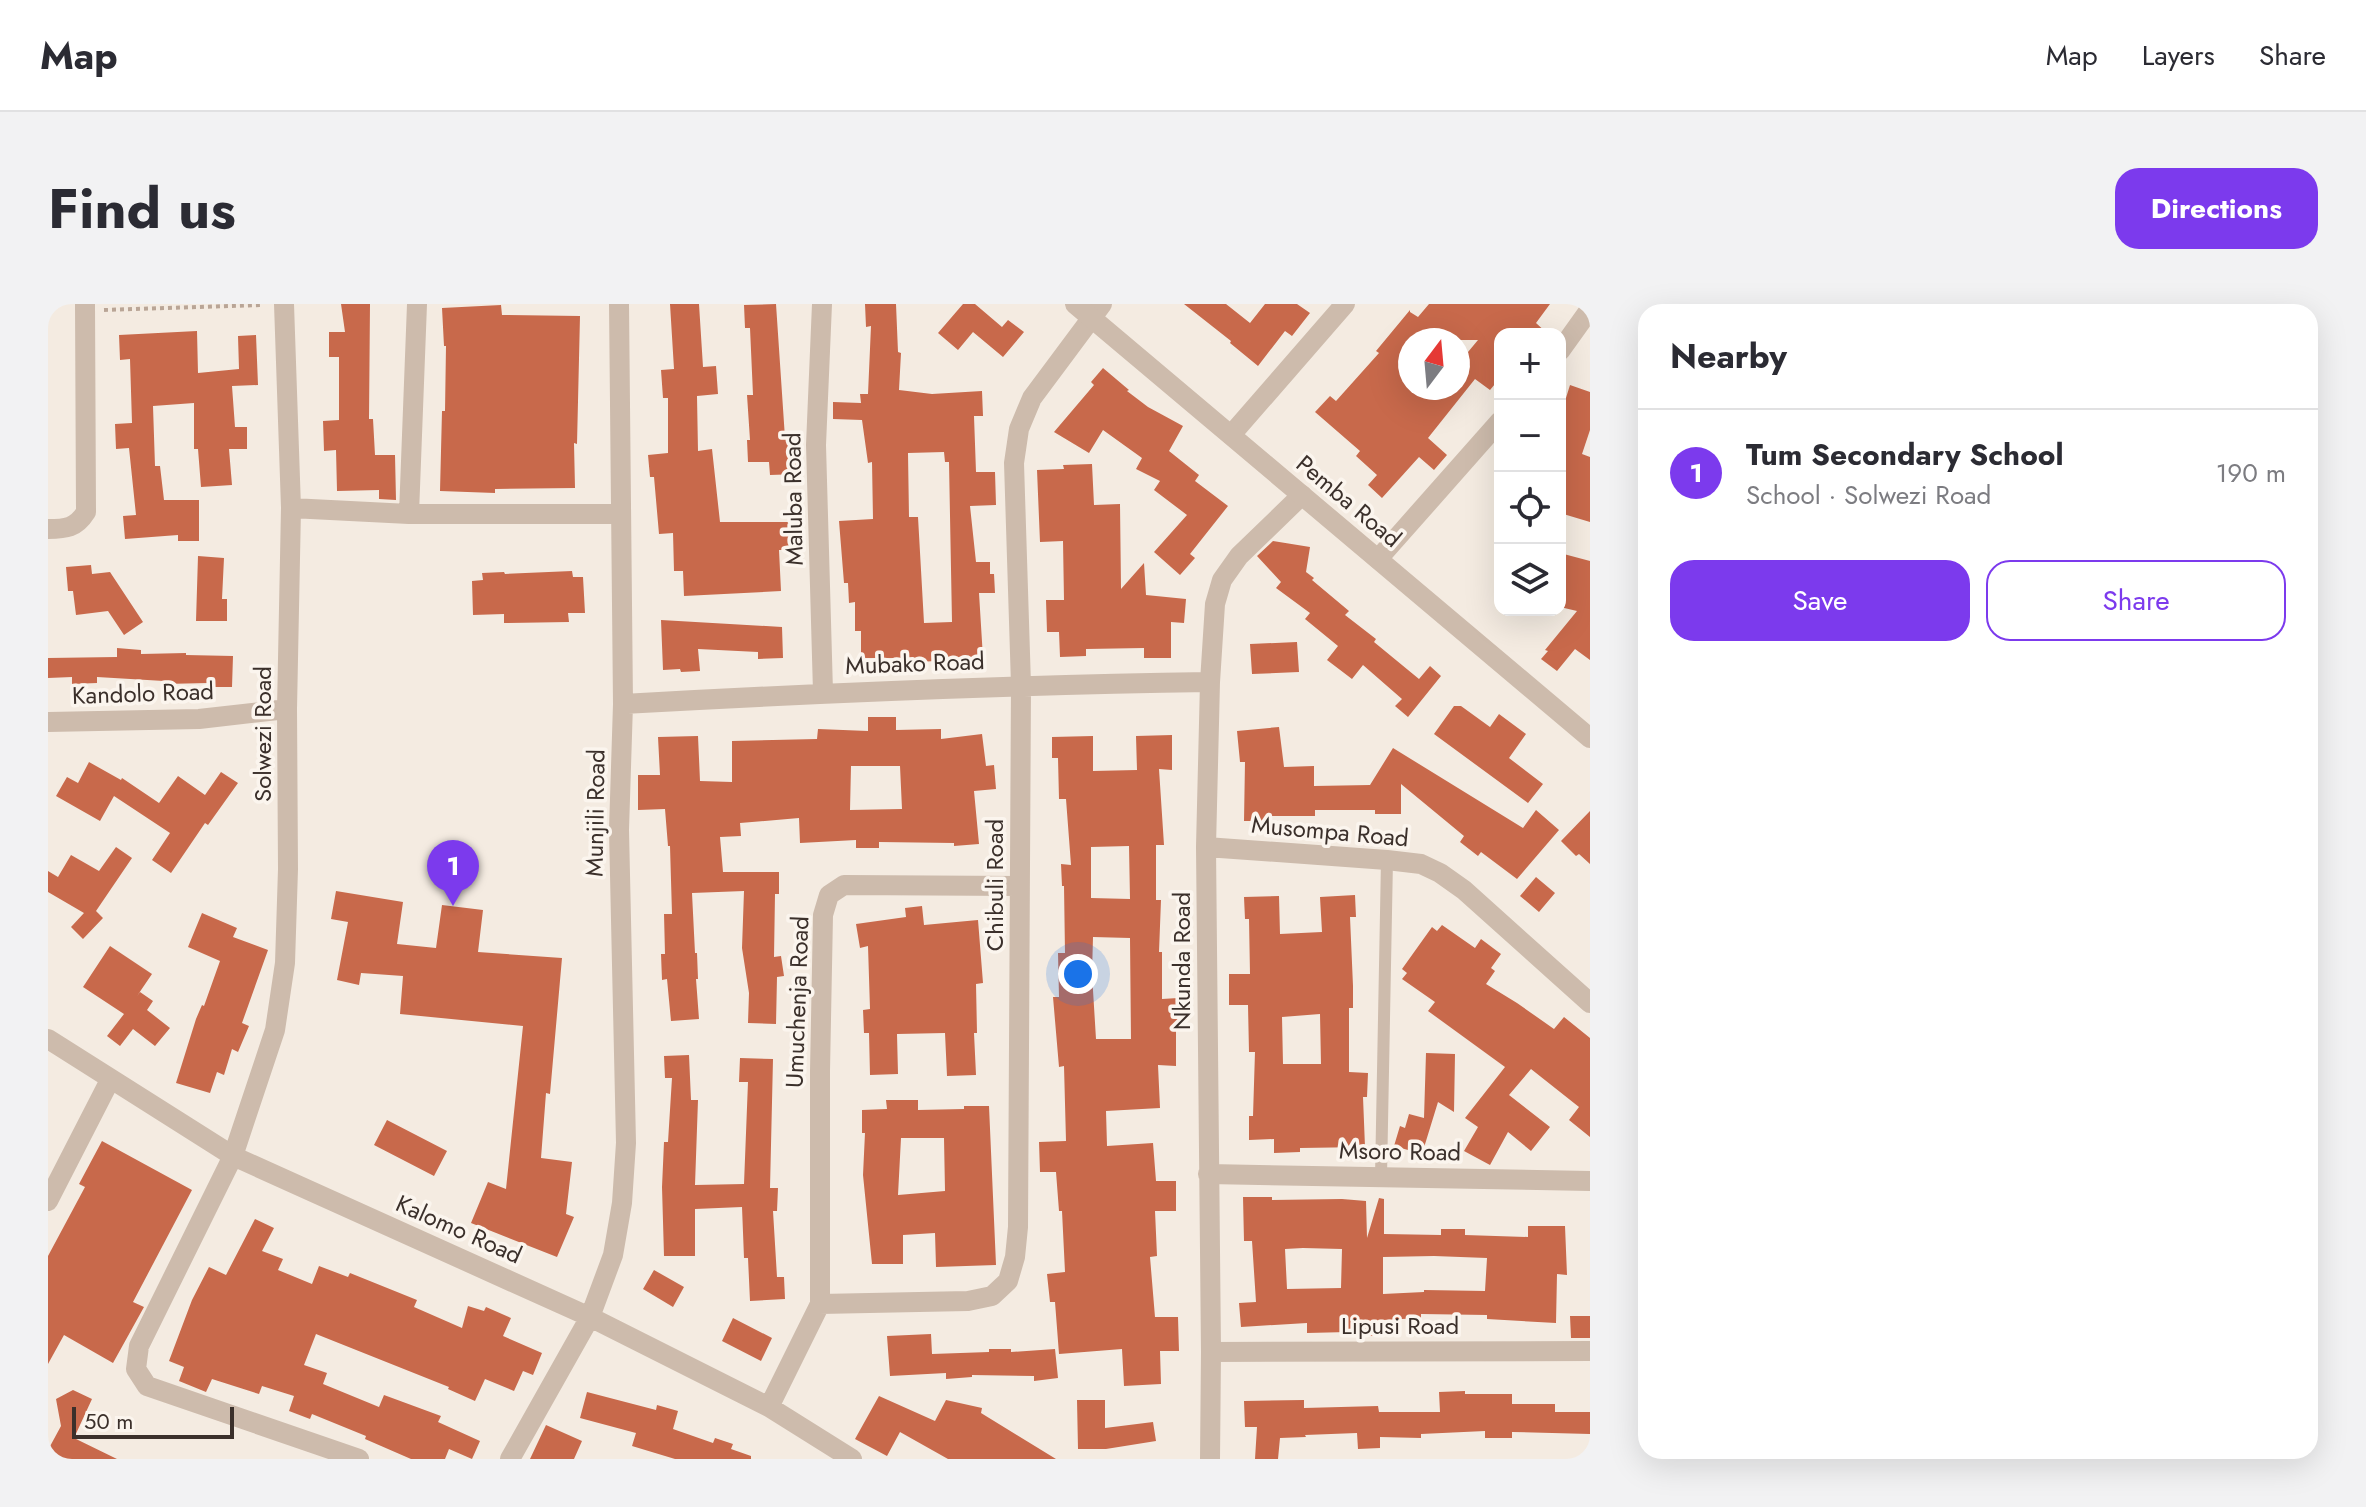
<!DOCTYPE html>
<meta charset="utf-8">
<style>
body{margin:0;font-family:Jost,sans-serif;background:#f2f2f3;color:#2b2b33}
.controls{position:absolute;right:24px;top:24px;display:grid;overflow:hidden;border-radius:16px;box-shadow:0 8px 32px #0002}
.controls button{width:72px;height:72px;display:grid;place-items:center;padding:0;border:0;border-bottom:2px solid #e1e1e2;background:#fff;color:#2b2b33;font:40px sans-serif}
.compass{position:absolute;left:1350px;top:24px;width:72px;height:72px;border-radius:50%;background:#fff;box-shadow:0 8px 32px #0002;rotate:16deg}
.scale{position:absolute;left:24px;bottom:20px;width:162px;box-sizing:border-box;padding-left:8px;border:4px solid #3b302b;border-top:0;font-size:22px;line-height:28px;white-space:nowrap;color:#3b302b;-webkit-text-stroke:6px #fbf5ee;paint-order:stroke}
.you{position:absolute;left:1030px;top:670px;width:28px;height:28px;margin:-20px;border:6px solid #fff;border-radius:50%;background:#1a73e8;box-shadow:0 0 0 12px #1a73e833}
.badge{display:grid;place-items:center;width:52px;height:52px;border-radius:50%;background:#7c3aed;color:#fff;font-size:26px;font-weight:700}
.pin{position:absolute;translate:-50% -66px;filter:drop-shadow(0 2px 4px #0008)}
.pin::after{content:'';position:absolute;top:42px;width:28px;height:24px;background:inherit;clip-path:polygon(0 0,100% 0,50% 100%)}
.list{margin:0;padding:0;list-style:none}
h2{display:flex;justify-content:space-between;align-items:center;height:104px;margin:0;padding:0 32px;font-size:34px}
h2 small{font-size:26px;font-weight:400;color:#7c7c81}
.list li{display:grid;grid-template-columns:52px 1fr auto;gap:24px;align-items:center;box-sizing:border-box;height:128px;padding:0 32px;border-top:2px solid #e1e1e2}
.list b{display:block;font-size:30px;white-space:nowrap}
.list p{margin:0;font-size:26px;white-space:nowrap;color:#7c7c81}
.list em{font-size:26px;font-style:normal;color:#7c7c81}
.actions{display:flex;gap:16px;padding:24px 32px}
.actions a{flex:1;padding:18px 0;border:2px solid #7c3aed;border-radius:24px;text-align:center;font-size:28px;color:#7c3aed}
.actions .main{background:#7c3aed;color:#fff}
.icon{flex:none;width:44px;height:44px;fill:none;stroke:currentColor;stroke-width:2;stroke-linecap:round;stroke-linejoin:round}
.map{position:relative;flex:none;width:1542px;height:1155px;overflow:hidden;border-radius:24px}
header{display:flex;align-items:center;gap:48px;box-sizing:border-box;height:112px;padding:0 40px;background:#fff;border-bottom:2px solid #e1e1e2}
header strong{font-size:38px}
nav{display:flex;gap:44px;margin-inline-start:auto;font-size:28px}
.intro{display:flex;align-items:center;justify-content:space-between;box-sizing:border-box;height:192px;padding:0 48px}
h1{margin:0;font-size:56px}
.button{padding:20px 36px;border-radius:24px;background:#7c3aed;color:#fff;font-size:28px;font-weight:700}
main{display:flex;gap:48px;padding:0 48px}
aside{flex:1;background:#fff;border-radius:24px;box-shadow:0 8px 32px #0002}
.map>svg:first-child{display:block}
</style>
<header>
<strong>Map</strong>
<nav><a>Map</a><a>Layers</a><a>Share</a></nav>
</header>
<div class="intro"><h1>Find us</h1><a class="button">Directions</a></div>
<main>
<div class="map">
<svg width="1542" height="1155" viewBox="0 0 1542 1155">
<rect width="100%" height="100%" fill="#f4ebe1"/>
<path fill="#c8694b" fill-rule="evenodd" d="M293 0H322L321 115H325L327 151H347L348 196 331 195V186L289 187 288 146 276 147 275 117 291 116V53H281V28H297Z
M622 0H651L655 63 668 62 670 90 649 92 650 147 664 145 672 218H741L742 246H731L733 287 636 292 635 267H626L625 229 611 230 606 173H602L600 151 620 149V94H615L613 66 626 65Z
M728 0 737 134 749 133 751 170 722 171 721 158H700L699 136H702L699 91H705L702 24H697L696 1Z
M817 0H848L850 48 853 49 851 86 884 90 934 87 935 112H926L928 168H947L948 201 922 202 928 258H942V270H946L947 289H931L935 354 855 359V354H813V327H807V298L801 299 800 279H796L791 217 825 215 824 158 820 159 814 116 785 115V98L813 99 812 90H820L823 22 818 23ZM896 148 897 158H901L904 318 876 319 870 213H861L860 149Z
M915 0H927L954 23 960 16 976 28 955 53 925 28 910 46 890 29Z
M1136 0H1178L1202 19 1217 0H1249L1262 9 1244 32 1237 27 1210 62 1182 39 1183 37Z
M1381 0H1502L1488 19 1500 30H1452V74L1442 86 1427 75 1380 134 1399 151 1386 166 1371 153 1334 194 1320 181 1329 171 1308 152 1312 147 1267 108 1282 92 1288 97 1331 49 1328 47 1362 6V8L1370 13ZM1362 36H1430L1410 60V84H1362Z
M453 1 454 11 532 12 529 140 526 139 527 184 447 185V189L392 187 394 107H397L398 42H396L394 4Z
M149 27 150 69 191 65 190 32 208 31 210 81 184 82 187 123H199V145H181L184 181 153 183 150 145H146V99L105 102 107 162H112L116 196H151V237H130V231L77 235 75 212 88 211 81 144 68 145 67 120 84 119 82 55 72 56 71 31Z
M1055 64 1081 86 1079 87 1100 103 1135 122 1121 147 1151 171 1147 177 1180 202 1142 250 1147 254 1132 271 1106 248 1139 211 1106 186 1112 177 1088 165 1094 154 1055 126 1041 149 1006 128 1046 81 1043 78Z
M1522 81 1542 88V126L1534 150 1542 153V218L1512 209V113Z
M1044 160 1046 201 1072 200 1073 285 1096 259 1098 291 1138 295 1136 319 1123 318V354H1096V344L1038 345V352L1012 353 1011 328H999L998 296H1016L1015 237 992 238 989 166 1016 165 1015 161Z
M1225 237 1262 243 1258 268 1266 274 1264 276 1301 307 1297 311 1328 335 1326 338 1371 375 1382 362 1393 372 1360 413 1347 402 1354 395 1315 361 1304 375 1279 356 1290 342 1257 315 1262 309 1228 284 1233 278 1209 252Z
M1512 249 1542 257V356L1527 345 1509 367 1493 355 1500 347 1497 346 1529 307 1512 303Z
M150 252 176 254 174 295H179V317H148Z
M43 261 44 270 62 268 95 318 76 331 60 307 28 311 25 287H20L18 263Z
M524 267 525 273H535L537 309H520L521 318 456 319V310L425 311 424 277 435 276 434 269 456 268 457 270Z
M613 316 734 323 735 354 710 355V348L650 345 652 367 633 368 632 365 615 366Z
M1249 338 1251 368 1204 370 1202 340Z
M69 344 93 346V350L138 349V351L185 352 184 383H160V379L116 380V377L49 373V379L24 380V373L0 374V354L69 353Z
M1406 402H1413L1442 423 1451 410 1478 430 1461 454 1495 480 1480 499 1386 430Z
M820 413H848V426L893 425V435L934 430 938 462 946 461 948 485 926 487 931 540 906 542V539L831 538V544H808V536L752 539 751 514 692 519 693 532 672 533 675 568H731V590H727L726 653 733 652 736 672 729 673 728 720 700 719 701 689 694 644 696 587 644 589 647 649H649L650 675H648L651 715 623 717 619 675 614 676 613 650H617L616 610H624L622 542H620L617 505 590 506V471H612L610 433 650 432 652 477 684 478V437L769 435 770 425 820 427ZM803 462H852L854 505 802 506Z
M1231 423 1236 463 1266 462V482L1322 481 1345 444 1475 524 1488 506 1511 526 1469 575 1433 548 1430 552 1412 538 1416 532 1353 480V510H1327V506H1267V512H1221V517H1196L1197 458H1192L1189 427Z
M1124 431V466L1111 465 1116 541H1108V596H1113L1111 648H1114V695L1130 694 1131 725H1128V762L1110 761 1112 804 1058 807 1059 842 1105 839 1108 877H1128V907H1107L1109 952 1102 953 1107 1013H1130L1131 1047H1112L1113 1080 1076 1082 1074 1045 1011 1050 1007 998H1002L999 970 1017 968 1014 907H1011L1008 868H992L991 838 1018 837 1016 762 1011 763 1005 693H1011L1010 649H1017L1016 582H1014L1013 560 1023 561 1018 495H1011L1010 454H1004V433L1045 432V467L1089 466 1088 432ZM1081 542 1082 595 1043 594V543ZM1045 633 1082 634 1083 735H1048L1044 670Z
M41 458 73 476 74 474 111 499 130 472 157 491 173 468 190 479 160 521 157 519 123 569 104 556 122 529 66 492 52 517 8 492 19 473 30 479Z
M1542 507V560L1531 550 1528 552 1513 537Z
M68 543 84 554 48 607 55 614 35 635 23 623 36 609 0 588V567L10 573 23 551 51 567Z
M1488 573 1507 589 1491 608 1472 592Z
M288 587 355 598 349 640 388 644 394 601 435 606 430 648 514 654 502 790 498 789 493 854 524 858 518 910 526 913 509 953 423 919 440 878 458 885 475 722 352 710 355 672 313 669 311 681 289 676 300 618 283 615Z
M1307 591 1308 613H1302L1305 682V704H1301V768L1320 769 1319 793H1315L1317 843 1252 844V848L1226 849V835L1201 836V812H1205L1207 748H1201L1200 701H1181V670H1202L1201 615H1197L1196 593 1231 592 1232 630 1274 628 1272 593ZM1272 710 1273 760H1235L1234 713Z
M874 602 876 621 930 616 935 679 928 680 929 729H926L928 771 899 772 897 729 849 730 850 770 822 771 821 729H816L815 706 822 705 820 642 812 644 808 620 858 613 857 604Z
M154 609 189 624 185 633 220 646 194 719 201 722 190 748 184 745 176 771 169 768 162 789 128 779 148 715 154 701 156 702 172 657 140 643Z
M1394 621 1427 644 1433 635 1453 650 1443 664 1447 667 1438 680 1469 699 1506 725 1516 713 1542 734V833L1521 816 1531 803 1483 765 1461 791 1502 823 1483 847 1460 828 1442 861 1416 847 1430 823 1417 814 1457 763 1380 707 1387 698 1354 675 1359 669 1354 665 1384 623 1389 627Z
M62 642 104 670 89 692 92 688 105 697 99 706 122 724 107 742 85 725 72 742 59 732 76 710 35 683Z
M1378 749 1407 750 1406 808 1390 798 1374 850 1346 842 1352 822 1357 824 1361 810 1376 814Z
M641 751 643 796H650L647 881 696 880 700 778H691L692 754 725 755 722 884H730L729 907H725L729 973H736L737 995 702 997 700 954H696L694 903 647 905V952H616L614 883 616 838H620L624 774H617L616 752Z
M838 796H870V806L916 805V802H941L948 961 888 963 887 929 855 931V960H824L815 871 817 829H814V806L839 805ZM853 834H896L897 887 850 891Z
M339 816 399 847 386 872 326 841Z
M54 837 144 886 85 998 96 1003 65 1059 16 1031 0 1060V952L37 883 31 880Z
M1195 893H1224V896L1294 895 1318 897 1319 934 1331 894 1336 895V930L1393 931V925H1417V931L1480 933V922H1517L1519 971 1509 970 1508 1019 1439 1015V1011L1373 1010V1014L1335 1016V1032H1300V1028L1259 1029V1019L1193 1023 1191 999 1208 998 1204 937H1196ZM1255 944 1294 945 1293 984 1239 985 1237 945ZM1386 952 1439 954 1437 987 1376 986V988L1335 990V953Z
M207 915 226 924 214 947 235 955 230 966 264 980 271 962 300 973 302 969 369 996 366 1003 414 1024 420 1002 436 1007 438 1003 463 1014 455 1032 494 1049 485 1071 475 1067 466 1087 437 1075 427 1097 400 1085 401 1083 268 1030 256 1061 279 1069 275 1080 331 1103 336 1091 393 1112 390 1118 432 1137 424 1155 401 1145 397 1155H363L317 1135 318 1132 264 1110 262 1115 241 1107 246 1092 214 1082 211 1090 164 1075 158 1088 131 1077 136 1063 121 1057 144 996 161 963 178 971Z
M606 966 636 983 625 1003 595 985Z
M1522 1012H1542V1034H1523Z
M685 1014 724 1034 713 1057 674 1037Z
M883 1030 884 1050 941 1048V1045H963V1048L1007 1045 1010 1074 986 1077V1072L924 1071V1073L898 1075V1069L842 1072 839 1032Z
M25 1086 44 1095 26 1134 69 1155H0V1146L13 1122 8 1095Z
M1417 1087V1090H1464V1100H1507V1108H1542V1130L1464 1128V1134H1437V1127L1373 1130V1134L1332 1133V1144L1310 1145 1309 1129 1257 1131 1258 1133 1232 1134 1230 1155H1207L1209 1123H1197L1196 1097 1256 1096V1104L1330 1102 1331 1108H1392L1391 1088Z
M539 1088 608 1106 609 1101 630 1107 625 1125 665 1139 667 1134 685 1140 683 1145 703 1152V1155H627L584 1142 588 1129 532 1114Z
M831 1092 887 1117 898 1096 934 1104 933 1109 1008 1155H900L852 1128 839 1152 807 1135Z
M1029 1096H1057V1124L1105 1118 1108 1137 1058 1145H1030Z
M498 1121 534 1137 526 1155H482Z"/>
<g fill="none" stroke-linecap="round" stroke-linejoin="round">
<path stroke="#b9a596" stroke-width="4" stroke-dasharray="4 4" stroke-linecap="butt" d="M56 6 215 1"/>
<path stroke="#cdbbac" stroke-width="12" d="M1333 873 1339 556"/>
<path stroke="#cdbbac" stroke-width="20" d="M236 0 243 204 239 405 240 565 237 659 227 726 185 852 91 1042 88 1065 99 1082 311 1155
M774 0 768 141 775 388
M1512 47 1542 5
M1183 131 1297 0
M243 204 361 210H573
M361 210 369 0
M0 225C18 225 28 224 38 208L37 0
M1330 255 1452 117
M575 400C770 389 966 381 1162 378
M0 418 151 415 239 405
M1158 543 1339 556 1373 560 1392 569 1416 586 1542 699
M0 735 185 852 542 1013 721 1103 804 1155
M1160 870 1542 877
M0 897 62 776
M772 1000 920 997 944 992 960 977 967 953 970 923 973 381 966 159 971 125 984 94 1054 0
M1163 1048 1542 1047
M721 1103 772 1000V767L775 611 781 591 796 581 971 582
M462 1155 542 1013 565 951 574 899 578 839 571 526 575 400 571 0
M1162 1155 1163 1048 1158 543 1162 378 1167 300 1174 276 1191 252 1254 191"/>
<path stroke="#cdbbac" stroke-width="20" d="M1027 0 1542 434"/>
</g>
<g text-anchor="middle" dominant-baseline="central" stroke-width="7" stroke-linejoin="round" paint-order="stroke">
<g font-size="24" fill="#3b302b" stroke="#fbf5ee">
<text transform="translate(745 195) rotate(-91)">Maluba Road</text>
<text transform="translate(1301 197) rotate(40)">Pemba Road</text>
<text transform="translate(867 359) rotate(-2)">Mubako Road</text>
<text transform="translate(95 389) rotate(-2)">Kandolo Road</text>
<text transform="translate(214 430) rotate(-90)">Solwezi Road</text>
<text transform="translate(547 509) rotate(-89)">Munjili Road</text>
<text transform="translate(1282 527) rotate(5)">Musompa Road</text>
<text transform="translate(946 581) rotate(-90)">Chibuli Road</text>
<text transform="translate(1133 657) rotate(-90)">Nkunda Road</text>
<text transform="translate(749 698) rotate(-88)">Umuchenja Road</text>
<text transform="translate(1352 847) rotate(1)">Msoro Road</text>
<text transform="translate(411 925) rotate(24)">Kalomo Road</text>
<text x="1352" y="1021">Lipusi Road</text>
</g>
</g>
</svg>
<div class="controls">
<button>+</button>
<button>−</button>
<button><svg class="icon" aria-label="locate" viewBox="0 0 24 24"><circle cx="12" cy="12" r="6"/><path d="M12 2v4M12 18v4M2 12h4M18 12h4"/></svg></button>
<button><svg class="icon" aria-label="layers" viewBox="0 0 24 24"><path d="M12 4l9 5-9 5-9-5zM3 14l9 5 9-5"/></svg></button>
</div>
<svg class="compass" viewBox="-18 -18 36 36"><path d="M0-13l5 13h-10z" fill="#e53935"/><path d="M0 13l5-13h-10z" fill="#7c7c81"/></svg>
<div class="scale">50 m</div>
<div class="you"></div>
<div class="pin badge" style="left:405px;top:602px">1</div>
</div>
<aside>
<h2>Nearby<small></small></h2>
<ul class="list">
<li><span class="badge">1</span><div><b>Tum Secondary School</b><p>School · Solwezi Road</p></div><em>190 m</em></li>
</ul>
<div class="actions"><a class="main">Save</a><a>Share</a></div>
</aside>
</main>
